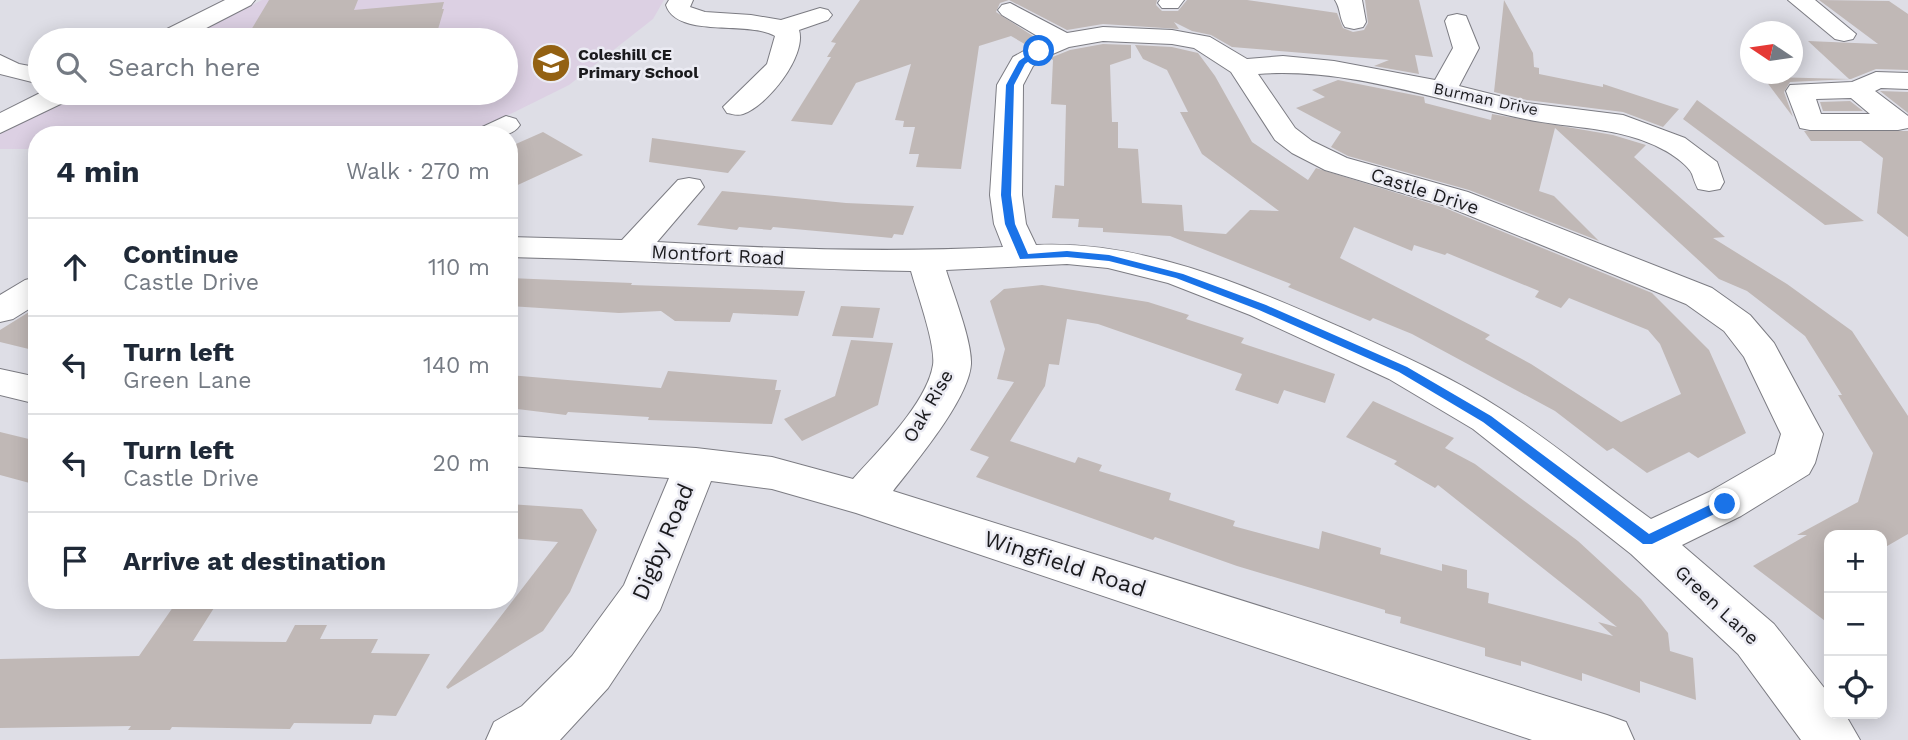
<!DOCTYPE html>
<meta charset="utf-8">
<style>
body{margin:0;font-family:"Work Sans",sans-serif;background:#f2f2f3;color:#1f2937}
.controls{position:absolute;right:21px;bottom:21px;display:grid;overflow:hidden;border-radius:14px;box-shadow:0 4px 18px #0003}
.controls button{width:63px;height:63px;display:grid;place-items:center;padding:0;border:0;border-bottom:2px solid #e0e1e3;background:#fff;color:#1f2937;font:35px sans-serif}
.compass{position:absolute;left:1740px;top:21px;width:63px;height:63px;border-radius:50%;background:#fff;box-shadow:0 4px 18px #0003;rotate:283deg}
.stop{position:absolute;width:21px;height:21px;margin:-16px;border:5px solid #1a73e8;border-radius:50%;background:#fff}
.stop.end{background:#1a73e8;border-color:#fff;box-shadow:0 2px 7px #0008}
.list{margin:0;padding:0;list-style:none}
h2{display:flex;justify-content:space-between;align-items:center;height:91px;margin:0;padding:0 28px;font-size:30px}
h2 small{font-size:23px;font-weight:400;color:#747a83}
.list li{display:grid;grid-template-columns:46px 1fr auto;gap:21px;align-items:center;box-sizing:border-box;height:98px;padding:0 28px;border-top:2px solid #e0e1e3}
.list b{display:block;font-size:26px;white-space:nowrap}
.list p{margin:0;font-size:23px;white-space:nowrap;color:#747a83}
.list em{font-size:23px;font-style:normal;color:#747a83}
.icon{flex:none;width:38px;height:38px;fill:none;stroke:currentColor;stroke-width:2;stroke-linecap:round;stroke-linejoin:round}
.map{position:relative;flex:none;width:1908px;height:740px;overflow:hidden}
.search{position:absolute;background:#fff;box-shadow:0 4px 18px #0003;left:28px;top:28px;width:490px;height:77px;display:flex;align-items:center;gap:18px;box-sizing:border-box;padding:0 24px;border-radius:38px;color:#747a83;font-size:26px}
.panel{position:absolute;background:#fff;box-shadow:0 4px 18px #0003;left:28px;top:126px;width:490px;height:483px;border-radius:28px}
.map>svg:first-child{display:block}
</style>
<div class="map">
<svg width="1908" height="740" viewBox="0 0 1908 740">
<rect width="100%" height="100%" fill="#dedee6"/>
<path fill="#dcd0e3" d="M262 0H664L653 19 569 85 468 135H37V149H0V134L80 93H506V40H183Z"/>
<path fill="#c0b8b6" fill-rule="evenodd" d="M269 0H358L354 10 444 2 442 9H444L436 36 389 40H245Z
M860 0H1157L1156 5 1162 11H1178L1187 0H1247L1337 13 1343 28 1353 32 1364 30 1368 23 1365 0H1419L1433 57 1415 55 1419 74 1374 66 1389 60 1232 47 1211 35 1192 31 1174 22 1179 29 1103 24 1067 30 1009 0 1000 3 996 12 1039 40 1028 46 1011 36 979 46 961 169 916 167 919 154H909L915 127H903L904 121 895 120 911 64 856 83 832 125 791 121 831 57H827L836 43 831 42Z
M1504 0 1533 53 1534 67 1539 68V74L1603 87V84L1679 109 1663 127 1623 112 1527 100 1494 92Z
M1819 0 1889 1 1908 14V70L1876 69 1851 79 1790 82 1784 92 1793 117 1763 77 1849 79 1808 41 1878 44Z
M1103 44 1131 45V58L1110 65 1112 122H1118V148L1138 149 1142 203 1182 205 1184 231 1226 234 1250 210 1279 211 1202 154 1180 112H1188L1167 70 1143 59 1135 45 1172 47 1198 53 1215 76 1252 142 1308 180 1316 168 1445 208 1652 293 1709 350 1746 433 1698 458 1689 452 1647 473 1613 448 1607 451 1555 411 1412 334 1373 318 1370 321 1288 287 1291 284 1170 236 1103 232V228L1078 227 1079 219 1052 218 1055 185 1064 186 1066 105 1051 104 1053 60 1050 58 1070 50ZM1354 227 1412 251 1414 245 1445 255 1447 253 1539 291 1535 297 1561 308 1569 298 1648 330 1660 344 1681 394 1621 422 1531 364 1485 339 1490 335 1340 258Z
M1338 80 1424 97 1425 103 1491 120 1492 114 1613 135 1646 145 1634 157 1725 237 1713 238 1787 284 1852 331 1908 416V534L1882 549V535H1829V624L1753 566 1807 535H1797L1858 502 1873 453 1838 395H1842L1805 336 1747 291 1719 279 1555 128 1539 191 1554 196 1599 241 1469 190 1348 156 1331 147 1341 132 1296 108 1325 97 1312 90Z
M1880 91 1908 92V113Z
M1697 100 1864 221 1825 225 1683 119Z
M1850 101 1863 111H1823L1820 102Z
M1804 131H1908V237L1877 213 1883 158 1861 141H1811Z
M543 132 583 155 509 189V147Z
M652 138 746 151 728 173 649 162Z
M722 191 846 203 914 206 903 235 894 234 892 238 773 227 771 230 739 227 737 230 697 225Z
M509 278 632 283 631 285 805 291 798 316 733 313 730 322 675 321 661 311 619 313 509 306Z
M1042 285 1148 302 1189 315 1186 319 1244 338 1241 343 1335 374 1325 403 1284 390 1278 404 1235 390 1242 374 1098 324 1067 319 1059 365 1049 364 1045 386 1010 441 1075 463 1078 457 1102 465 1099 471 1171 493 1169 500 1235 521 1233 526 1319 549 1322 531 1381 548 1380 554 1442 571V564L1467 570V588L1489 593 1488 603 1613 636 1598 622 1617 627 1438 485 1435 488 1394 464 1397 461 1346 437 1373 401 1454 438 1445 448 1475 464 1578 541 1641 599 1668 633 1670 651 1693 658 1696 700 1640 681V693L1582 673V681L1521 661V666L1485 656V648L1400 623 1401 617 1385 613V610L1237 566 1155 537 1153 540 976 477 989 457 970 450 1014 382 997 379 1005 349 990 301 1004 289Z
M841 306 880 308 873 338 832 336Z
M37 307V351L0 342V330Z
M851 340 893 343 878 405 802 441 784 419 835 396Z
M668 371 777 380 775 390H781L772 424 648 420 649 417 568 412 566 415 509 408V375L661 388Z
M0 432 37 441V485L0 475Z
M509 504 582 509 597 530 570 592 543 631 448 689 446 687 558 542 509 538Z
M178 600H219L193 641 286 642 295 625H327L320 639H378L371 653 430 654 396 716 374 715 371 724 294 723 290 729 172 727 170 730H128L131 726 0 728V659L139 656Z"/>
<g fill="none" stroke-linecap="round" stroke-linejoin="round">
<g stroke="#7c7c83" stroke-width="2">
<path id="minor" d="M225 0H255L251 5 183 40H152L155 35Z
M669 0H693L690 7 705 12 751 15 781 20 820 8 828 10 832 15 828 20 799 30C807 56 767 106 743 114 737 116 733 114 727 113L723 107 767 64 775 36C749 20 677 39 666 5Z
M1160 0H1184L1178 8H1162L1158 3Z
M1335 0H1362L1366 22 1363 27 1354 29 1345 27C1339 18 1341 9 1335 0Z
M1788 0H1815L1856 34 1853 39 1844 41 1835 39Z
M1010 3 1067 33 1103 27 1172 30 1210 37 1247 59 1283 56 1334 61 1435 80 1453 48 1445 21 1448 16 1457 14 1466 16 1479 48 1459 86 1527 103 1623 115 1685 138 1717 162 1724 182 1720 189 1709 191 1698 189C1695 183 1694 180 1692 174 1689 166 1672 154 1664 150 1620 126 1572 129 1525 119 1438 101 1349 67 1258 74L1295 128 1312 141 1347 158 1468 192 1712 288 1750 315 1774 343 1823 434 1815 463 1809 474 1741 516 1682 545 1774 624 1829 694V714H1845L1860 740H1801L1738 654 1631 554 1473 429 1389 379 1250 315 1168 283 1108 268 1067 264 946 270C953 293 972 341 971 364 969 399 915 463 893 491L1607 715 1626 722 1634 740H1532L856 513 772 489 711 481 660 610 608 688 560 740H486L494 722 522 706 572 656 624 585 669 478 509 466V436L696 448 772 457 853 479C878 451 927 403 933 365 936 345 917 293 911 271 777 269 643 260 509 257V237L622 240 678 180 689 178 700 180 704 187 657 242C772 249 887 253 1003 247L994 224 990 195 997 85 1013 57 1044 40 1002 15 998 10 1002 5ZM1103 41 1172 44 1194 48 1231 72 1275 140 1292 153 1325 170 1446 206 1686 304 1724 331 1744 357 1781 434 1775 454 1709 492 1651 519C1601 483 1553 442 1501 409 1450 376 1395 352 1340 327 1244 285 1142 240 1036 245L1026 224 1022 195 1023 85 1033 66 1048 56 1069 47Z
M0 55 19 64 40 68V84L0 74Z
M1876 72 1908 73V89L1881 88 1875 91 1908 116V128L1898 130H1810L1800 128 1786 91 1790 85 1852 82ZM1851 98 1870 114H1821L1816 99Z
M40 93H75L71 99 0 133V113Z
M506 116 516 119 520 125C510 140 490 135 474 135L478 129Z
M37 277V304L13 319 0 322V295L25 280Z
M0 369 37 377V404L0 395Z"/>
</g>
<use href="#minor" fill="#fff" fill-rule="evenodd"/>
</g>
<path fill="#1a73e8" d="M1036 49 1043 51 1025 64 1014 85 1011 195 1015 224 1028 254 1067 251 1109 255 1183 274 1266 305 1407 367 1491 416 1649 534 1720 500H1729V507L1652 544H1643L1483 422 1399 372 1259 310 1176 278 1109 261 1067 257 1020 259 1005 224 1001 195 1006 85 1019 61Z"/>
<defs>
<g id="school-disc" transform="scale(2.0125)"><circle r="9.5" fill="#936112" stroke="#ebebf3"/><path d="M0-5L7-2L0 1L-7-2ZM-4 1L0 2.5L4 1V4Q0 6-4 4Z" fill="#fff"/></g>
</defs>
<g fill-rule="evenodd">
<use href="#school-disc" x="551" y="63"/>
</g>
<g text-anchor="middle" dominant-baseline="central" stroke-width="5" stroke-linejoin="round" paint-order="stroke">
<g font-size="16" font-weight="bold" fill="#1a1a1d" stroke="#ebebf3" text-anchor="start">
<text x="578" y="54">Coleshill CE<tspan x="578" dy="18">Primary School</tspan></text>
</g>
<g font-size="16" fill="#1a1a1d" stroke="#ebebf3">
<text transform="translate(1486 99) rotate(12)">Burman Drive</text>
</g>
<g font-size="19" fill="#1a1a1d" stroke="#ebebf3">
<text transform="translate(1425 191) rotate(18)">Castle Drive</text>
<text transform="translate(718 255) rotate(3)">Montfort Road</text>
<text transform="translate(928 406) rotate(-60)">Oak Rise</text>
<text transform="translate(1717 605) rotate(43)">Green Lane</text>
</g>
<g font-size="23" fill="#1a1a1d" stroke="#ebebf3">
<text transform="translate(663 542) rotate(-67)">Digby Road</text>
<text transform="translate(1065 564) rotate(18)">Wingfield Road</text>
</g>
</g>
</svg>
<div class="controls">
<button>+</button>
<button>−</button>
<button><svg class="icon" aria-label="locate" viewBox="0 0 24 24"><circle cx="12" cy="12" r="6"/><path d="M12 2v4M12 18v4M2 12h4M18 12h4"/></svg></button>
</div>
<svg class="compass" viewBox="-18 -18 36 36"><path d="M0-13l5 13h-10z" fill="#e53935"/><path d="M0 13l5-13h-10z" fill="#747a83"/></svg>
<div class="stop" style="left:1039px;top:51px"></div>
<div class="stop end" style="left:1725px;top:504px"></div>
<div class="search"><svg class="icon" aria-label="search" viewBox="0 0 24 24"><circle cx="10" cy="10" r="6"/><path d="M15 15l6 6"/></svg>Search here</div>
<section class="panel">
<h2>4 min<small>Walk · 270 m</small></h2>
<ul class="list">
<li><svg class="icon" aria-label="ahead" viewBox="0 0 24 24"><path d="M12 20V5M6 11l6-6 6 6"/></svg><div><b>Continue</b><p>Castle Drive</p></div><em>110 m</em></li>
<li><svg class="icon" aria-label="left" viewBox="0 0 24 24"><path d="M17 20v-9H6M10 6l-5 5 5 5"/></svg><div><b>Turn left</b><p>Green Lane</p></div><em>140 m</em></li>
<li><svg class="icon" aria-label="left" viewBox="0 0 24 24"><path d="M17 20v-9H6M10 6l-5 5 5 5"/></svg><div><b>Turn left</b><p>Castle Drive</p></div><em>20 m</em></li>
<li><svg class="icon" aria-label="arrive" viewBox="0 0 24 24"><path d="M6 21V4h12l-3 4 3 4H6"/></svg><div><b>Arrive at destination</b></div></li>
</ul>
</section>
</div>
